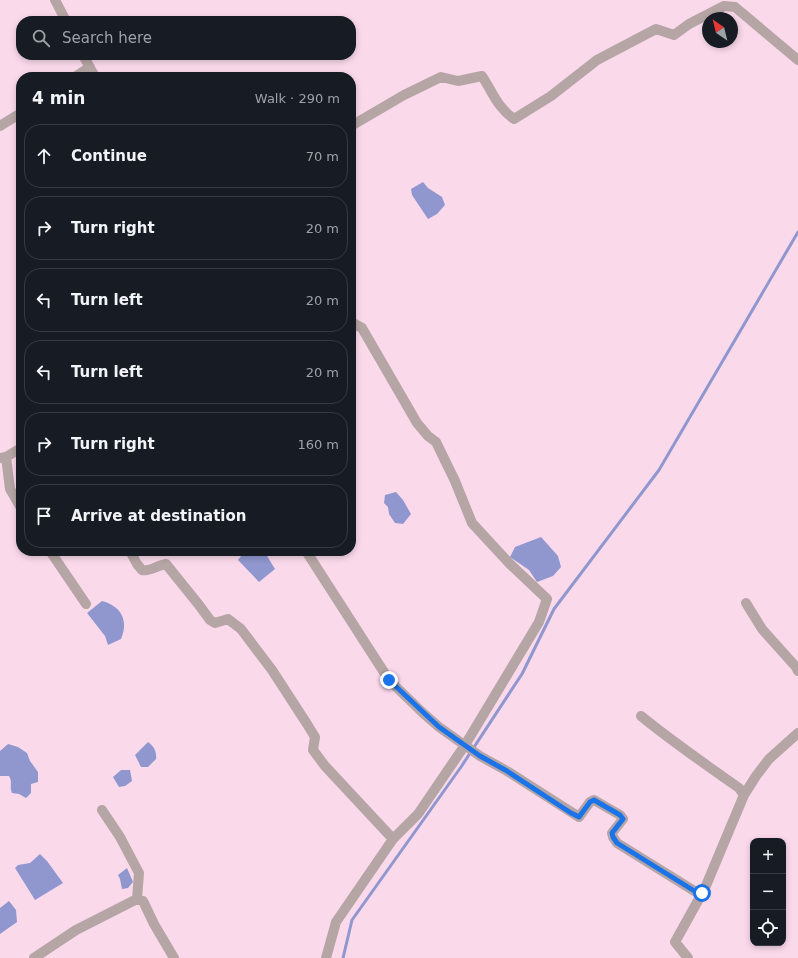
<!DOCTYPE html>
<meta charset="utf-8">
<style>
body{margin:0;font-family:"DejaVu Sans",sans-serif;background:#242831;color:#f1f3f6}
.controls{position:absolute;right:12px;bottom:12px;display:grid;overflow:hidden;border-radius:8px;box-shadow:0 2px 6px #0003}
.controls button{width:36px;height:36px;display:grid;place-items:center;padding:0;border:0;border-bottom:1px solid #363941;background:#171b24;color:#f1f3f6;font:20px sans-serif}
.compass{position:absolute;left:702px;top:12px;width:36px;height:36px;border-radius:50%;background:#171b24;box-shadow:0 2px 6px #0003;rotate:325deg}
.stop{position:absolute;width:12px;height:12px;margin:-9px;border:3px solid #1a73e8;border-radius:50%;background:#fff}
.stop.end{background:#1a73e8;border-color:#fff;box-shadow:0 1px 4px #0008}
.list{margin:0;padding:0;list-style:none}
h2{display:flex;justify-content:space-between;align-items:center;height:52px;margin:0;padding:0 16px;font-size:17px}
h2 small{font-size:13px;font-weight:400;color:#9ea1a6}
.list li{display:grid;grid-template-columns:26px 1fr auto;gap:12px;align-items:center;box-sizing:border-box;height:64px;margin:0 8px 8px;padding:0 8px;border:1px solid #363941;border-radius:16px}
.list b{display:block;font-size:15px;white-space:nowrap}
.list em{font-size:13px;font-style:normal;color:#9ea1a6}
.icon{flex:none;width:22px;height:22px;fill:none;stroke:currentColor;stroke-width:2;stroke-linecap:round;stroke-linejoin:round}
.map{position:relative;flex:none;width:798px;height:958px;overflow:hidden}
.search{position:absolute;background:#171b24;box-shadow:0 2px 6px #0003;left:16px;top:16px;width:340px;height:44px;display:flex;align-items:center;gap:10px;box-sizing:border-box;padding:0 14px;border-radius:16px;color:#9ea1a6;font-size:15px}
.panel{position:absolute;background:#171b24;box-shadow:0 2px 6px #0003;left:16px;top:72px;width:340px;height:484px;border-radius:16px}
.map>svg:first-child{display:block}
</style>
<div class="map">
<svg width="798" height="958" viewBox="0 0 798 958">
<rect width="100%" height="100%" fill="#fad9eb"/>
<path fill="#9097ce" d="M423 182 428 188 442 197 445 205 437 214 428 219 412 195 411 189Z
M396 492 403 500 411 514 403 524 395 523 389 514 388 507 384 503 385 495Z
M541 537 558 556 561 567 553 576 537 582 529 570 510 557 515 547Z
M245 551H264L275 569 259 582 238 560Z
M102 601C121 606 129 620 121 639L108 645 105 636 87 613Z
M148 742C154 746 157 752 156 759L148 767H141L135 755Z
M8 744 18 747 27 753 30 761 38 772V782L31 784V793L26 798 19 794 12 793C9 786 13 783 9 776H0V751Z
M121 770H130L132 781 125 786 119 787 113 777Z
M40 854 47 861 63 883 35 900 15 868 18 865 30 863Z
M127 868 133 882 128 888 122 889 120 879 118 875Z
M9 901 16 910 17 922 0 934V908Z"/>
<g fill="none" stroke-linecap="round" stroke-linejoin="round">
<path stroke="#9097ce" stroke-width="3" d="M343 958 352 920 461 767 522 674 554 609 659 470 798 232"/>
<path stroke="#b6a5a5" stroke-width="10" d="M55 0 66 21
M83 55 95 77
M75 77 90 67
M0 126 21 113
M351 126 404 95 441 77 458 81 482 76C493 93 497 107 514 119L551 96 597 60 656 29 674 35 689 24 724 6 735 7 798 60
M6 457 10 489 21 508
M0 458 6 457 21 448
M50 551 86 604
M130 551 137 564 142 570C151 572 157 565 166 564L199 605 210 620 215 623 228 619 241 629 272 670 307 724 315 737 313 750 325 766 393 839
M306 551 389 680 423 713 439 727 480 756 507 771 579 817 590 802 594 800 620 815 623 819 612 833 613 837 617 843 696 892 702 893
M746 603 762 629 796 667 798 671
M641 716C673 742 706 765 739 788L744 795
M102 810 120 837 139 873 137 899
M34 958 76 930 137 899 143 901 154 924 174 958
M326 958 336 922 393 839 418 814 465 745 539 622 547 599 510 564 472 523 455 481 436 442 428 436 417 423 362 328 351 322
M688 958 675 942 705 888 744 795 756 776 769 759 798 733"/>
</g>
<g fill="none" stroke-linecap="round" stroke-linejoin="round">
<path stroke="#1a73e8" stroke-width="5" d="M389 680 439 727 480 756 507 771 571 813 579 817 590 802 594 800 620 815 623 819 612 833 613 837 617 843 696 892 702 893"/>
</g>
</svg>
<div class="controls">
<button>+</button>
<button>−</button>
<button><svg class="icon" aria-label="locate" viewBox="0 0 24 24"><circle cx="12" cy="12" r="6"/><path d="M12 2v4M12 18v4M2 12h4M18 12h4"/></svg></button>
</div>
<svg class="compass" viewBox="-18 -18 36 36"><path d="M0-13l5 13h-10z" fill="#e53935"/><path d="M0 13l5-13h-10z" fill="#9ea1a6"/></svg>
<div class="stop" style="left:702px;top:893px"></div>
<div class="stop end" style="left:389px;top:680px"></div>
<div class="search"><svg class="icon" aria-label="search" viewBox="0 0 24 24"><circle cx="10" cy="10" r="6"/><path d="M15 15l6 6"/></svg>Search here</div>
<section class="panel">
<h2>4 min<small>Walk · 290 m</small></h2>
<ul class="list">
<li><svg class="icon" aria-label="ahead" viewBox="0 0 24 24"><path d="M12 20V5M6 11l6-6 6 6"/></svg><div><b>Continue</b></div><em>70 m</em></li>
<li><svg class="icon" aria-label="right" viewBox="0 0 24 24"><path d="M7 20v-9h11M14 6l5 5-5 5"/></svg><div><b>Turn right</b></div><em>20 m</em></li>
<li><svg class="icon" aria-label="left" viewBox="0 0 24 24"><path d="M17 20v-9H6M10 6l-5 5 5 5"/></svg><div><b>Turn left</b></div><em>20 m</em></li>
<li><svg class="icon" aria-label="left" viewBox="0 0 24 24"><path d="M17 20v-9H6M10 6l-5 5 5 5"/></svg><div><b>Turn left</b></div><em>20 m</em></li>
<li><svg class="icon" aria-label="right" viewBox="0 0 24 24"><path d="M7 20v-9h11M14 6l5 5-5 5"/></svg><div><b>Turn right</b></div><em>160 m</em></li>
<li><svg class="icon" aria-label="arrive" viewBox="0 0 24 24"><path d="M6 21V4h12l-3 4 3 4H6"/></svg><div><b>Arrive at destination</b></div></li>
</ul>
</section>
</div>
